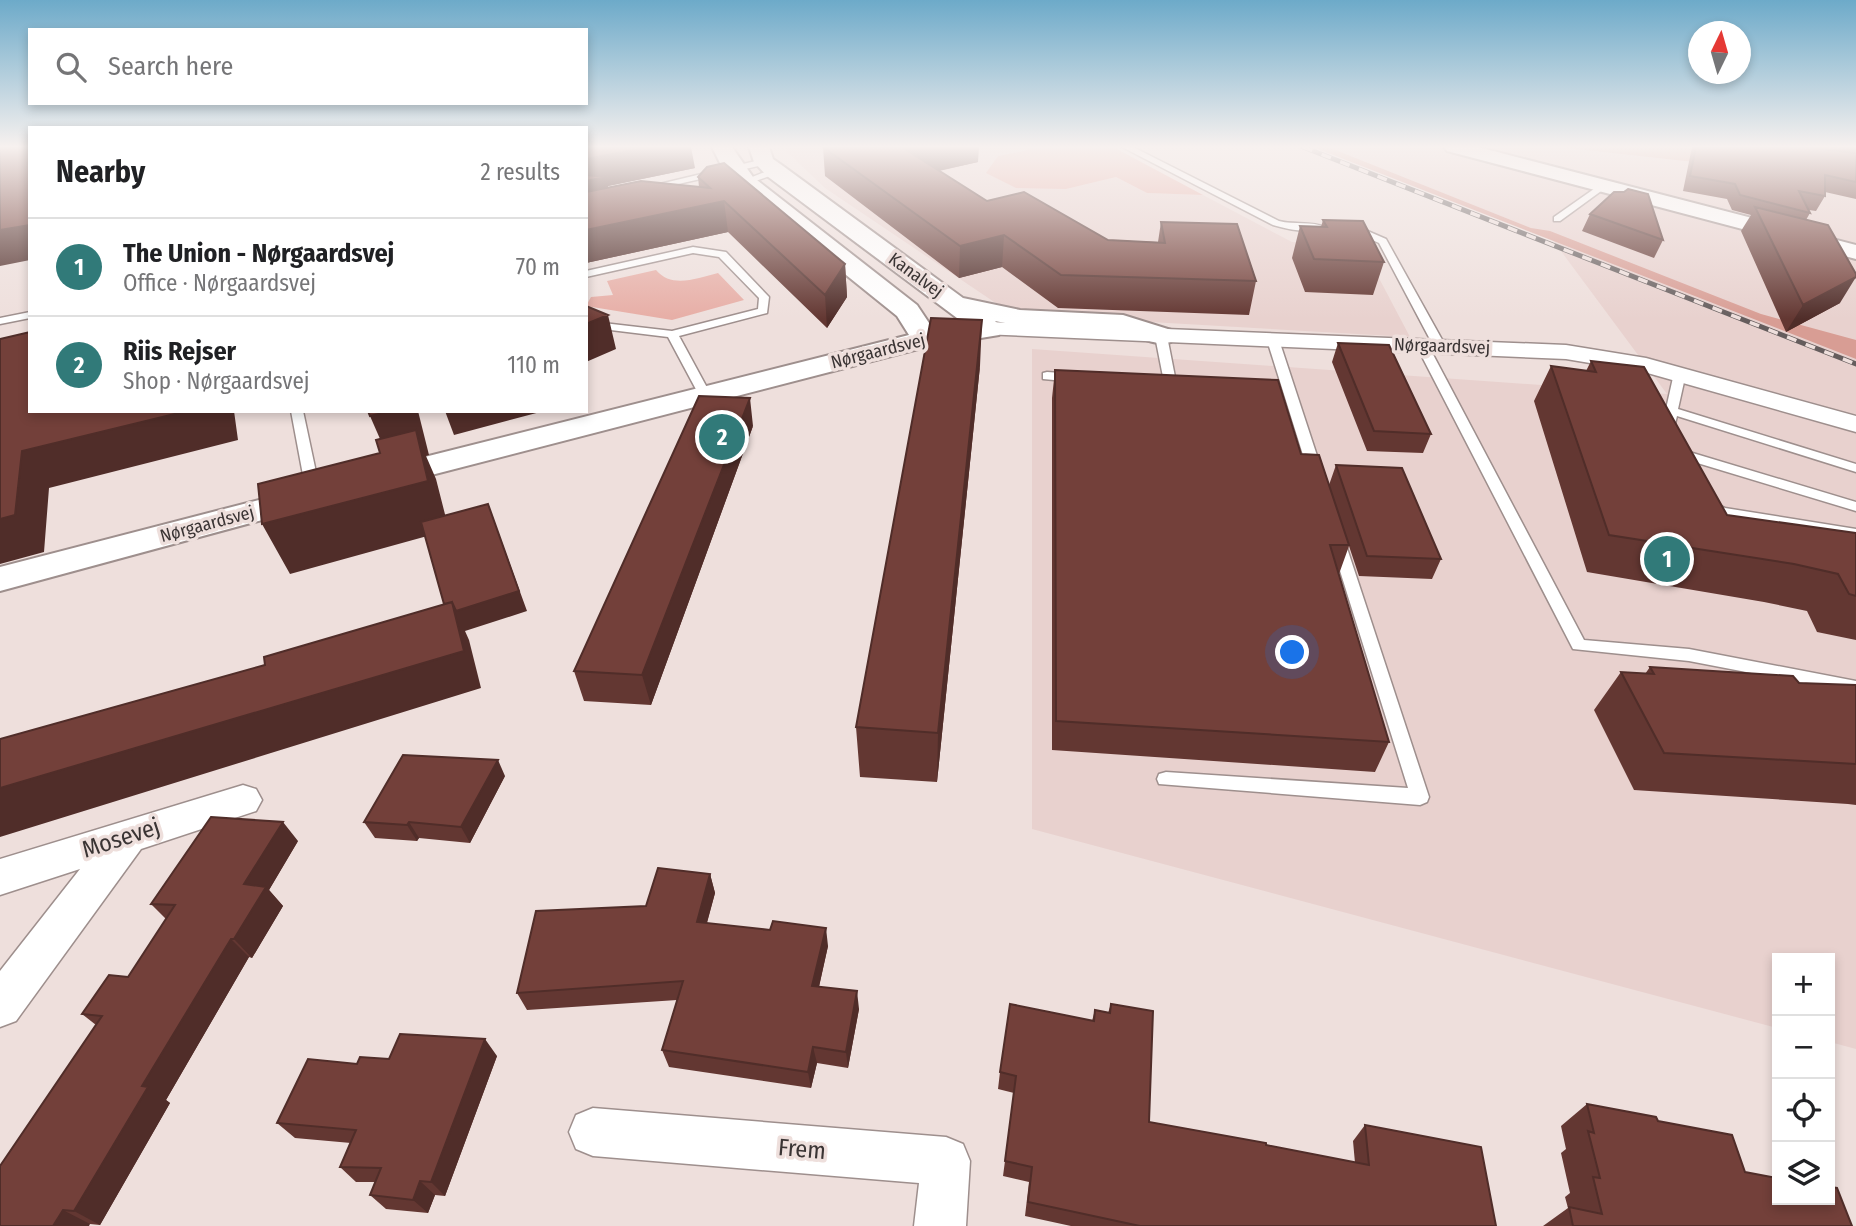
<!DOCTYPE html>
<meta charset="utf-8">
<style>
body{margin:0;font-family:"Fira Sans Condensed",sans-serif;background:#f6f6f6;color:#202124}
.controls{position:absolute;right:21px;bottom:21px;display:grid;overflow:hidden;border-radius:0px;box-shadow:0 4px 10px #0003}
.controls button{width:63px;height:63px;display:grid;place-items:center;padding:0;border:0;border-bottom:2px solid #e0e0e0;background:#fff;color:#202124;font:35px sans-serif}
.compass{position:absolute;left:1688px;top:21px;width:63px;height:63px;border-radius:50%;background:#fff;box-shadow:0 4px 10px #0003;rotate:5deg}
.you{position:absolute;left:1293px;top:653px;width:24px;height:24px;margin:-18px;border:5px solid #fff;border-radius:50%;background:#1a73e8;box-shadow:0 0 0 10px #1a73e833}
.badge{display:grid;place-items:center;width:46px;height:46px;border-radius:50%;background:#317a79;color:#fff;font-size:23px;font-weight:700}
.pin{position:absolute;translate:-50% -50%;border:4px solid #fff;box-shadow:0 2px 7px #0006}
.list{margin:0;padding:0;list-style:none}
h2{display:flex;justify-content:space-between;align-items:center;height:91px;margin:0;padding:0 28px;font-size:30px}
h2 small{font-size:23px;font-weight:400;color:#757577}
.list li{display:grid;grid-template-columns:46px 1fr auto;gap:21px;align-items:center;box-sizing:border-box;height:98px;padding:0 28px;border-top:2px solid #e0e0e0}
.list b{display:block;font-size:26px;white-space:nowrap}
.list p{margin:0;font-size:23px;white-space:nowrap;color:#757577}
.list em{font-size:23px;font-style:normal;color:#757577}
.icon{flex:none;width:38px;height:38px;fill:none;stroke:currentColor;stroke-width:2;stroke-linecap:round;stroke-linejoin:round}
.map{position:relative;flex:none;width:1856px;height:1226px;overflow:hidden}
.search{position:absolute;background:#fff;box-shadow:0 4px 10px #0003;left:28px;top:28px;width:560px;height:77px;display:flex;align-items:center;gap:18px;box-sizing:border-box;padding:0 24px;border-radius:0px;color:#757577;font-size:26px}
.panel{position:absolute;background:#fff;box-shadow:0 4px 10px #0003;left:28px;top:126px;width:560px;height:287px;border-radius:0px}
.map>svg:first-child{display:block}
</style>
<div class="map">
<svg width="1856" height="1226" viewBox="0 0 1856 1226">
<rect width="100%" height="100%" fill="#eedfdc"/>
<path fill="#e8d1ce" d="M786 147H1043L998 156 1066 189 1116 177 1147 193 1203 195 1292 242 1361 244 1410 337 1012 314 825 188 786 151Z
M1328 147H1558L1831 177 1856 184V1049L1830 1042V958H1777V1028L1032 829V349L1667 394 1552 239 1531 228Z"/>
<path fill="#e7aea6" d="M1043 147H1113L1203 195 1147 193 1116 177 1066 189 1016 188 986 173 998 156Z
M656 270C672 289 697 278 718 273L744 300 672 320 586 306 591 297 613 295 607 281Z"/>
<path fill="#d89d94" d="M1313 147H1328L1531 228 1550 231 1761 314 1856 340V359Z
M1558 147H1678L1856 167 1831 177Z"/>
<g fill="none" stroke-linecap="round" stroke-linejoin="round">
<g stroke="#9e8f8d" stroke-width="3">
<path id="lane" d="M1122 147H1133L1279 221C1294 225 1312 221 1325 227 1311 235 1287 229 1273 225Z
M764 159 768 162 767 164 647 191 643 188Z
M775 168 778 169V173L739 187 732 185Z
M1601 184 1608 186 1560 221H1554V217Z
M1350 226H1356L1386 239 1445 345 1443 347 1433 345 1379 243 1350 230Z
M693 247 726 252 769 297 767 313 679 336 711 395 705 399 699 395 668 337 586 327V321L672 331 758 309 759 298 719 257 693 253 586 277V271Z
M30 312V318L0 324V318Z
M1161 333 1167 336 1176 382 1170 386 1164 382 1155 336Z
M1273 337 1279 340 1323 474 1321 477H1311L1309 474 1267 340Z
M1422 342 1428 345 1584 640 1689 649 1856 681V693L1689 661 1573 649 1416 345Z
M1680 369 1686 373 1678 409 1856 464V472L1677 416 1672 436 1666 440 1661 439 1660 436 1674 373Z
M1047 372 1076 374 1082 378 1076 382 1043 379V373Z
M291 411H303L320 491 318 494 313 495 306 491Z
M1676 448 1856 502V511L1671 455 1669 452Z
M1708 501 1725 508 1856 529V539L1721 516 1701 505Z
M1338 537 1345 542 1429 797 1427 802 1420 805 1159 784 1157 779 1159 774 1166 772 1408 788 1331 542Z"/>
</g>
<g stroke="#9e8f8d" stroke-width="3">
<path id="street" d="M989 322 1566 345 1646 358 1856 416V432L1644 372 1566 359 981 334 978 329 981 324Z
M243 785 256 789 262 800 256 811 141 849 16 1021 0 1027V971L80 869 0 895V859Z
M593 1108 946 1137 963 1144 970 1161 966 1226H914L919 1183 593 1156 576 1149 569 1132 576 1115Z"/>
</g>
<g stroke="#9e8f8d" stroke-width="4">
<path id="secondary" d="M712 147H732L753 177 917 305 933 329 965 324 767 176 754 162 749 147H769L773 159 783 166 963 298 1020 310 1123 315 1171 330 1175 336 1171 342C1152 347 1137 334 1119 331 1078 324 1036 330 995 321L1003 329 999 335 926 347 381 488 369 485 364 478 369 471 909 335 897 316 737 187 723 169Z
M1444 147H1478L1856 245V259L1447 151Z
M309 487 321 490 326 497 321 504 0 591V567Z"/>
</g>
<use href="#lane" fill="#fff" fill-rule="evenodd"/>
<use href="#street" fill="#fff" fill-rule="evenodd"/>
<use href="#secondary" fill="#fff" fill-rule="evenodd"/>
<g stroke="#655d5d" stroke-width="5">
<path id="rail" d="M1303 147 1856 364"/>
</g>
<use href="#rail" stroke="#eedfdc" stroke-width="3.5" stroke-dasharray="10" stroke-linecap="butt"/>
</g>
<path fill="#633732" d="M586 147 695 168 608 186V187H699L698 177 845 264 847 297 827 328 728 232 586 263Z
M823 147 978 162 939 171 987 201 1108 240 1158 242 1161 222 1256 281 1249 315 1058 308 1002 267 959 278 825 176Z
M1692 147H1856V199L1825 192V196L1816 211 1809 210 1810 213 1806 220 1840 303 1786 332 1741 231 1751 215 1732 210 1727 199 1683 191Z
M1590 214 1663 240 1654 258 1582 231Z
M1323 220 1384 262 1373 295 1305 292 1292 258 1300 226 1321 227Z
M1338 343 1431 434 1423 453 1367 451 1332 362Z
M1591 361 1727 515 1856 533V640L1817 632 1807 611 1764 602 1587 572 1534 401 1551 366 1586 371Z
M980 366 937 782 860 777 856 727Z
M1055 370 1301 454 1329 485 1336 465 1441 559 1432 579 1359 576 1349 546 1339 574 1389 742 1375 772 1052 750V398Z
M753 426 651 705 584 701 574 671Z
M1650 667 1799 683 1856 685V805L1848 804 1634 790 1594 710 1621 672 1645 674Z
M505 776 470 843 419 838 417 841 375 838 364 822Z
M298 841 269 890 283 906 252 958 249 957 166 1100 170 1103 100 1225 90 1224 0 1226 96 1025 82 1014 128 977 166 919 151 904Z
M710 874 715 893 707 923 828 946 819 987 859 1009 848 1068 817 1063 811 1088 669 1067 662 1050 677 1000 527 1010 517 993 646 906Z
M1111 1004 1149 1122 1355 1163 1353 1141 1365 1125 1496 1226H1071L1025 1216 1029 1182 1003 1176 1014 1093 998 1089 1000 1072 1092 1021 1095 1010 1108 1013Z
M497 1056 445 1196 435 1195 428 1213 386 1209 370 1195 375 1182H356L340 1167 351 1143 295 1138 277 1123 357 1064 389 1059Z
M1587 1104 1658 1121 1745 1172 1852 1226H1543L1568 1208 1565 1197 1570 1193 1561 1153 1566 1149 1561 1126Z"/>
<path fill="#502d29" d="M650 147H691L695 168 608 186 612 207 586 213V159Z
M912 147H979L978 162 905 178V149Z
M724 201 728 232 586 263V230Z
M30 225V260L0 266V230Z
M1004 235 1002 267 959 278 960 246Z
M845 264 847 297 827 328 825 295Z
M1856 277 1840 303 1786 332 1803 305Z
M608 315 616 349 586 362V324Z
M982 320 980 366 937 782 938 733Z
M750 398 753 426 651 705 642 675Z
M187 411H234L238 440 49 488 44 552 0 564V519L22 451Z
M391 411H418L429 455 426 456 436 479 449 530 290 574 262 524 391 464 370 416Z
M445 411H544L454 435Z
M488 504 527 611 465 631 469 640 481 688 0 837V788L452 602Z
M498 760 505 776 470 843 461 827Z
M283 822 298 841 269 890 283 906 252 958 234 939 244 884Z
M409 822 419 838 417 841 407 825Z
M710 874 715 893 702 940 697 922Z
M826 928 828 946 815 1004 812 986Z
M231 939 249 957 166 1100 170 1103 100 1225 74 1211 142 1086Z
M857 991 859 1009 848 1068 846 1052Z
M485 1039 497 1056 445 1196 431 1182Z
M813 1047 817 1063 811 1088 808 1072Z
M420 1181 435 1195 428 1213 413 1200Z
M63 1210 90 1224 89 1226H53Z"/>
<path fill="#73403a" stroke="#502d29" stroke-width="2" d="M0 147H30V225L0 230Z
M586 147H650L586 159Z
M823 147H912L905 149 987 201 1024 192 1108 240 1165 243 1161 222 1237 224 1256 281 1061 275 1004 235 960 246Z
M1696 147H1806L1856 153V182L1825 175V196L1799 191 1810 213 1740 195 1735 184 1690 176Z
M724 163 845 264 825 295 724 201 586 230V192L641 181 710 188 698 177 707 167Z
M586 175 606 177 586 181Z
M1628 189 1648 194 1663 240 1590 214 1614 192H1624Z
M1755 207 1828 225 1856 274V277L1803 305Z
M1323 220 1363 221 1384 262 1314 259 1300 226 1327 227Z
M586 306 608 315 586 324Z
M931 318 982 320 938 733 856 727Z
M30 332V411H187L22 451 15 515 0 519V339Z
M1338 343 1389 345 1431 434 1374 431Z
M1591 361 1644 367 1727 515 1856 533V596L1849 594 1838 574 1794 564 1609 535 1551 366 1596 372Z
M1055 370 1278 380 1301 454 1319 455 1349 545H1330L1389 742 1056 721Z
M699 396 750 398 642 675 574 671Z
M368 411H391L370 416Z
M416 430 428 481 262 524 258 484 380 453 376 440Z
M1336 465 1402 468 1441 559 1367 556Z
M488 504 519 591 456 611 452 602 444 604 421 522Z
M452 602 464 651 0 788V739L265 665 264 657Z
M1650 667 1793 676 1799 683 1856 685V764L1664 753 1621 672 1654 674Z
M403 755 498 760 461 827 409 822 407 825 364 822Z
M211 817 283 822 244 884 266 887 234 939H231L142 1086 148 1087 74 1211 63 1210 53 1226H0V1166L102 1016 82 1014 109 975 128 977 175 905 151 904Z
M658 868 710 874 697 922 770 930 773 921 826 928 812 986 857 991 846 1052 813 1047 808 1072 662 1050 683 981 517 993 536 911 646 906Z
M1010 1004 1094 1021 1095 1010 1110 1013 1111 1004 1153 1011 1149 1122 1266 1143V1145L1369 1165 1365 1125 1481 1147 1496 1226H1140L1028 1202 1032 1167 1005 1161 1016 1076 1000 1072Z
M400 1034 485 1039 431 1182 420 1181 413 1200 370 1195 381 1168 340 1167 356 1130 277 1123 308 1059 357 1064 360 1057 389 1059Z
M1587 1104 1656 1117 1658 1121 1732 1135 1745 1172 1777 1178V1200H1830V1187L1837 1188 1852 1226H1573L1569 1207 1602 1214 1593 1177 1600 1178 1588 1131 1594 1133Z"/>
<linearGradient id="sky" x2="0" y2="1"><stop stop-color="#6daac9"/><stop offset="0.46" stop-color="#f7f1ef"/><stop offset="1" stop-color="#f7f1ef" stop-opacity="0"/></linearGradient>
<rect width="1856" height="319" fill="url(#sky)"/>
<g text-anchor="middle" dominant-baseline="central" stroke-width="7" stroke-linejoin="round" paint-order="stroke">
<g font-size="18" fill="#3a3434" stroke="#eedfdc">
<text transform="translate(916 275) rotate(36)">Kanalvej</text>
<text transform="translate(1442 346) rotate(2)">Nørgaardsvej</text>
<text transform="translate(878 351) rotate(-14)">Nørgaardsvej</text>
<text transform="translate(207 524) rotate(-15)">Nørgaardsvej</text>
</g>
<g font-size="24" fill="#3a3434" stroke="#eedfdc">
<text transform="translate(121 838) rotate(-18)">Mosevej</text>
<text transform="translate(802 1149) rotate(5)">Frem</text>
</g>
</g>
</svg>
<div class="controls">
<button>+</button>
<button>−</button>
<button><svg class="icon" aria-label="locate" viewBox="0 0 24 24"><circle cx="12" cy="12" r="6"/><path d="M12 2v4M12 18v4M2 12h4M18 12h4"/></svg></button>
<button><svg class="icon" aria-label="layers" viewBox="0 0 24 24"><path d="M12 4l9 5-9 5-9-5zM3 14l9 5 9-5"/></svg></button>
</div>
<svg class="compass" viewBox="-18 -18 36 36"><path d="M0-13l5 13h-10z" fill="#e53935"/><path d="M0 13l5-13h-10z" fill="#757577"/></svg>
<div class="you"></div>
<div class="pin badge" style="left:1667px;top:559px">1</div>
<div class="pin badge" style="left:722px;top:437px">2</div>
<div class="search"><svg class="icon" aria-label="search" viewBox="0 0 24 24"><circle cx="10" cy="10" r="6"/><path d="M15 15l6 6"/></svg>Search here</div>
<section class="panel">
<h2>Nearby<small>2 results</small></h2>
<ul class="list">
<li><span class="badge">1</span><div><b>The Union - Nørgaardsvej</b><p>Office · Nørgaardsvej</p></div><em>70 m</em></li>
<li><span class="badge">2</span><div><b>Riis Rejser</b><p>Shop · Nørgaardsvej</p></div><em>110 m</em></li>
</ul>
</section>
</div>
